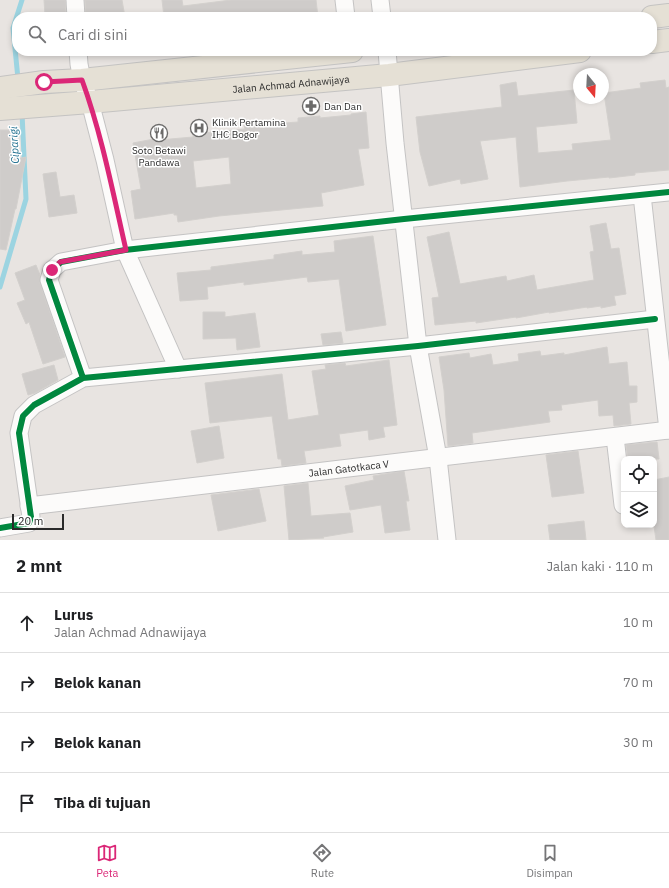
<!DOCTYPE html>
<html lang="id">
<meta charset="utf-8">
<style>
body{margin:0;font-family:"IBM Plex Sans",sans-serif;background:#f2f2f2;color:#202124}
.controls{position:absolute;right:12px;bottom:12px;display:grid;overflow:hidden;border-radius:8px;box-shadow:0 2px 6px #0003}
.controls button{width:36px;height:36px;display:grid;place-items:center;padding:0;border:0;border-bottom:1px solid #e0e0e0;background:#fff;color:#202124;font:20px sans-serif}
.compass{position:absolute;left:573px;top:68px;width:36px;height:36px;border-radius:50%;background:#fff;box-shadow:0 2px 6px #0003;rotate:162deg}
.scale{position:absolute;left:12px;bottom:10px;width:52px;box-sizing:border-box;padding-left:4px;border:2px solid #2a2a2a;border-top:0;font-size:11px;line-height:14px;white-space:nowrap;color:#2a2a2a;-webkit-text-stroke:3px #fff;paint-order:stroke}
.stop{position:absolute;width:12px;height:12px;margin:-9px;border:3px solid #db2777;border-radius:50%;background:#fff}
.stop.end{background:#db2777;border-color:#fff;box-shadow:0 1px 4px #0008}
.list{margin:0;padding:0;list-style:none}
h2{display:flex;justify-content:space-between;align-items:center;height:52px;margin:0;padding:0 16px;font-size:17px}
h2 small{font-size:13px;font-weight:400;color:#757577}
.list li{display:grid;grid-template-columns:26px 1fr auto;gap:12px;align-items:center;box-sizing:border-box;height:60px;padding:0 16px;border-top:1px solid #e0e0e0}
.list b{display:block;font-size:15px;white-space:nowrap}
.list p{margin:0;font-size:13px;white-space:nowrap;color:#757577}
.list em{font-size:13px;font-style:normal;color:#757577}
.icon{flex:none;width:22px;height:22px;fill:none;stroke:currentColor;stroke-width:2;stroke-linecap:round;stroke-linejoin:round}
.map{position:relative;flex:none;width:669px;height:540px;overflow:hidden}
.search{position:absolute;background:#fff;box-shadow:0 2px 6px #0003;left:12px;right:12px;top:12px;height:44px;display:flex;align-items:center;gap:10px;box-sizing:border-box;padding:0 14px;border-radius:16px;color:#757577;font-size:15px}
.sheet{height:292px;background:#fff}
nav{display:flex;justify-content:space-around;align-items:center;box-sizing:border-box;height:56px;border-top:1px solid #e0e0e0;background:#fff;font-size:11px;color:#757577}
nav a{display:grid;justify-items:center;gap:2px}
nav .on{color:#db2777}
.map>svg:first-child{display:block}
</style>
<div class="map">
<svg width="669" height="540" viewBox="0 0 669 540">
<rect width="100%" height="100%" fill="#e8e4e1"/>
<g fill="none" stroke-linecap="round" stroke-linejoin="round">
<path stroke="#9cd4e1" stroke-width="5" d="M18 79 13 28 22 0
M0 287 26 199 22 113"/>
</g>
<path fill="#cfccca" stroke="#d3d0cd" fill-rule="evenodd" d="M44 0H65L66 13 45 15Z
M85 0H122L125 17H86Z
M162 0H182L183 6 231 0H316L318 17H164Z
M665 80 666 88 669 87V170L635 173V175L609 178V177L567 181 520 187 516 137 480 141 488 179 461 184 460 179 429 186 420 152 416 117 502 107 500 85 516 82 518 96 574 90 577 123 536 127 538 153 573 150 572 144 611 140 604 93 641 88 640 83Z
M366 112 369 148 358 149 364 185 321 193 323 206 219 216 178 222 177 215H174V213L135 219 131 191 141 189 133 143 159 138V140L193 137V134L245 129 244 125 270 122V124L298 122V118L320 116V118L351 115V114ZM229 157 231 184 196 188 193 161Z
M0 130H17V159L26 157 16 209H15L6 250 0 249Z
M56 172 60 197 74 195 77 213 49 217 43 174Z
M606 223 611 249 619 248 626 294 614 296 616 305 601 308V306L587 308V307L549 313V312L516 318V317L476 323V321L435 325 432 298 439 297 427 237 449 232 460 284 506 276 507 281 534 275 537 290 594 280 590 252 594 251 590 226Z
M373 236 386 325 346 331 339 279 308 282 307 277 244 285V282L207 287 208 299 180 301 177 273 211 270V267L274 259V255L302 251V255L335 252 334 241Z
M36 265 40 275V283L65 357 43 364 29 322 26 324 17 303 25 300 15 273Z
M203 312H225V317L255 313 260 347 237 350 236 338 203 339Z
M341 332 343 343 323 345 321 334Z
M607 347 609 364 627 362 629 386H637V402L629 403 631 424 614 426 613 415 599 416 598 400 561 405 562 410 548 411 550 422 472 433 473 443 448 446 444 390 439 357 469 353 470 358 491 354 493 365 519 361 518 354 540 351 541 356 564 353V355Z
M389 360 397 425 383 427 385 437 369 440 368 430 339 434 341 446 304 451 306 463 282 466 281 459H278L272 416 210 423 205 383 282 374 288 420 319 415 312 371 326 369 325 365 345 363 346 366Z
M54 365 58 380 35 393 28 395 22 374Z
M219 426 224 458 197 463 191 431Z
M657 442 659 459H628L626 445Z
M578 451 584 493 552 497 546 455Z
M404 471 409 501H406L410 530 385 533 381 505 350 510 345 486 374 480 373 476Z
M669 477V540H656L654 526V480Z
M308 483 311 516 350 513 353 532 323 537 324 538 289 540 284 486Z
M259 489 266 521 218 531 211 495Z
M584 521 586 540H550L548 525Z"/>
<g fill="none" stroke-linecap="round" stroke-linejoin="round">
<g stroke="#c4c3c3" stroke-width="19">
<g id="street">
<path d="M75 0 76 17"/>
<path d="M344 0 346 17"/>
<path d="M380 0 382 17"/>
<path d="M78 51 79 64 82 80 90 102 105 160 125 250 178 369"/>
<path d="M387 51 395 143 418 346 438 458 447 540"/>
<path d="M642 195 668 430"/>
<path d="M83 378 49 280 52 270 61 262 125 250 404 219 669 192"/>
<path d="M615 437 623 505"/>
<path id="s1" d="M29 506 669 430"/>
<path d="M0 528 29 523 31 517 19 433 23 416 34 405 83 378 418 346 655 319"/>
</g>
</g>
<g stroke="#c4c3c2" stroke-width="24">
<g id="primary">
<path d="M652 17 669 15"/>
<path d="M652 42 669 40"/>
<path d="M0 88 44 82 82 80 352 51"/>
<path id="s2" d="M0 109 90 102 389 75 580 51"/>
</g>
</g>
<use href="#street" stroke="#fcfbfa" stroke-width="17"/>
<use href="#primary" stroke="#e5e0d5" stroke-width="22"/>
<g stroke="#fff" stroke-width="8">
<path id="cycleway" d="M83 378 49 280 52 270 61 262 125 250 404 219 669 192
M0 528 29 523 31 517 19 433 23 416 34 405 83 378 418 346 655 319"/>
</g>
<use href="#cycleway" stroke="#00873e" stroke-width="6"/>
</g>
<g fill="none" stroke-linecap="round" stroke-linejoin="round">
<path stroke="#db2777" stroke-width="5" d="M44 82 82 80C102 135 113 193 126 250L60 262 52 270"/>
</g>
<defs>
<g id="pharmacy-ring" transform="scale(0.9)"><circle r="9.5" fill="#fff" stroke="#6c6b6a" stroke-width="1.5"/><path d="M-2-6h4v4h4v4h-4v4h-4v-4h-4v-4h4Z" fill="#6c6b6a"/></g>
<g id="hospital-ring" transform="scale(0.9)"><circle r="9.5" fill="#fff" stroke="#6c6b6a" stroke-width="1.5"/><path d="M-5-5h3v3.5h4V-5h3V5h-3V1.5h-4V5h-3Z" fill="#6c6b6a"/></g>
<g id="restaurant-ring" transform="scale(0.9)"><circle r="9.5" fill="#fff" stroke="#6c6b6a" stroke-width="1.5"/><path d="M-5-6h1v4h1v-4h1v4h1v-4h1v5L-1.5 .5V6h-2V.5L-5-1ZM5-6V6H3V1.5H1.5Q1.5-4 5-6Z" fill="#6c6b6a"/></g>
</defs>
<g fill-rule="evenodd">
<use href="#pharmacy-ring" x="311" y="106"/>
<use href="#hospital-ring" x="199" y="128"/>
<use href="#restaurant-ring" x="159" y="133"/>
</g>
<g text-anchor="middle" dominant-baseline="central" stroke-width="3" stroke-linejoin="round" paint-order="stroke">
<g font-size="10" fill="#2a2a2a" stroke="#fff">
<text stroke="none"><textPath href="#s2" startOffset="292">Jalan Achmad Adnawijaya</textPath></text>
<text stroke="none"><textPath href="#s1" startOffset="322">Jalan Gatotkaca V</textPath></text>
</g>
<g font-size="10" fill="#2a2a2a" stroke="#fff" text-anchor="start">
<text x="324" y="106">Dan Dan</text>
<text x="212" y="122">Klinik Pertamina<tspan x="212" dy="12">IHC Bogor</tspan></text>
<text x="159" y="150" text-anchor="middle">Soto Betawi<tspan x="159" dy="12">Pandawa</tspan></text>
</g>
<g font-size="11" font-style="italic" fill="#1c6d8d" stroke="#fff">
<text transform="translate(14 145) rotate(-93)">Ciparigi</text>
</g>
</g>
</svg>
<div class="controls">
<button><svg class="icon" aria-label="locate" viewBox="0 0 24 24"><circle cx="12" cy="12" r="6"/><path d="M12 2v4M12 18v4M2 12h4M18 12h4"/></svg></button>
<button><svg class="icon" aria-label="layers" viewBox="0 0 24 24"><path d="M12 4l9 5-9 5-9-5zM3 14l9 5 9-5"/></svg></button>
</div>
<svg class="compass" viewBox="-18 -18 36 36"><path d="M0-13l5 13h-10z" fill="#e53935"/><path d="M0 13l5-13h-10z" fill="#757577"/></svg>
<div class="scale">20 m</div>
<div class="stop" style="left:44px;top:82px"></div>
<div class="stop end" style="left:52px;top:270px"></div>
<div class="search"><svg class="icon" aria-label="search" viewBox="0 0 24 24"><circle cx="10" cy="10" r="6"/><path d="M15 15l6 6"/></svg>Cari di sini</div>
</div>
<section class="sheet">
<h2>2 mnt<small>Jalan kaki · 110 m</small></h2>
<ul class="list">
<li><svg class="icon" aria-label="ahead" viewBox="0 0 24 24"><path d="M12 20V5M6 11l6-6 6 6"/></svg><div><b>Lurus</b><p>Jalan Achmad Adnawijaya</p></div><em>10 m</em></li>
<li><svg class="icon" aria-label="right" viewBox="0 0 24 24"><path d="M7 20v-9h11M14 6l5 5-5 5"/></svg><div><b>Belok kanan</b></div><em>70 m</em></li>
<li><svg class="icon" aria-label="right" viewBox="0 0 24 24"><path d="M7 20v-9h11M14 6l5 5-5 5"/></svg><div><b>Belok kanan</b></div><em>30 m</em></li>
<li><svg class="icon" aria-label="arrive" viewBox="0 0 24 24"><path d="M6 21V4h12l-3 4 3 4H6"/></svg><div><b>Tiba di tujuan</b></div></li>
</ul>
</section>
<nav>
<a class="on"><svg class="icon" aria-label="map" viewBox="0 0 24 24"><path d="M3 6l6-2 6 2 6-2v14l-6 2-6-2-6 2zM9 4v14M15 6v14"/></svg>Peta</a>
<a><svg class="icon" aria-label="directions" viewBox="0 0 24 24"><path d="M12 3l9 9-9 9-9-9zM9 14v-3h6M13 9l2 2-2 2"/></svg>Rute</a>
<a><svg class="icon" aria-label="saved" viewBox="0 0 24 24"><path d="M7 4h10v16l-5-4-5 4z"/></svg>Disimpan</a>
</nav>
